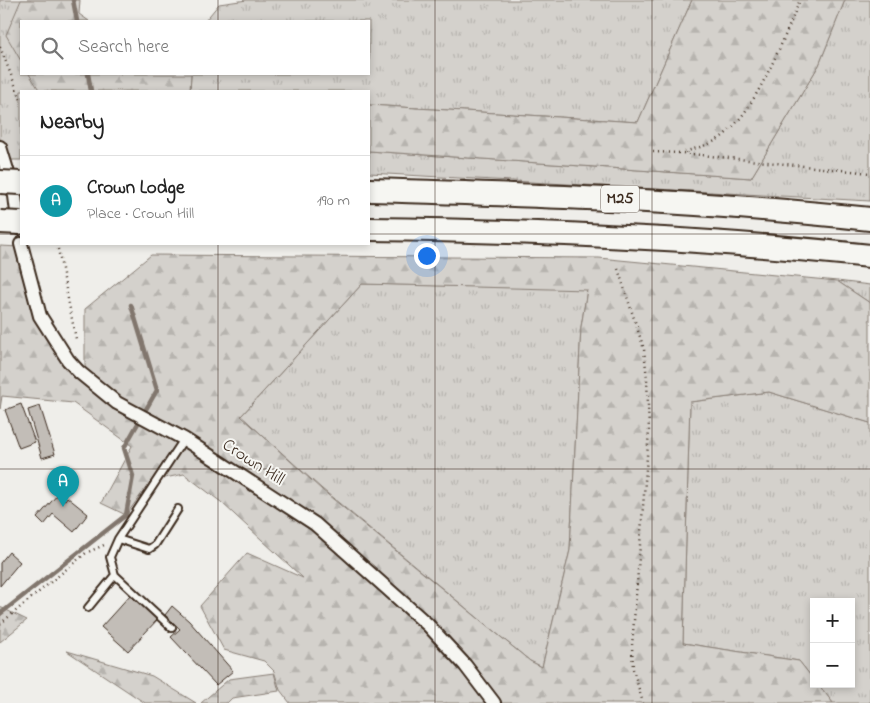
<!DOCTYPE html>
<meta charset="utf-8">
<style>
body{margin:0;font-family:"Indie Flower",sans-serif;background:#f6f6f6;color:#222}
.controls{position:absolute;right:15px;bottom:15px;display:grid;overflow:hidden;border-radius:0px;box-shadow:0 2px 8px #0003}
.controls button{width:45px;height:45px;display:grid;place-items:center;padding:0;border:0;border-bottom:1px solid #e0e0e0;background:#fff;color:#222;font:25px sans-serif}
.you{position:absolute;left:426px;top:255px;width:18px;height:18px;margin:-12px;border:4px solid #fff;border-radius:50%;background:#1a73e8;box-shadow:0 0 0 8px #1a73e833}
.badge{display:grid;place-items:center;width:32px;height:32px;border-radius:50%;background:#7c3aed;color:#fff;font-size:16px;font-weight:700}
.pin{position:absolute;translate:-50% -41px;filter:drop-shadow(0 1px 2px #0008)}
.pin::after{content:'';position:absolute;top:26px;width:18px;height:15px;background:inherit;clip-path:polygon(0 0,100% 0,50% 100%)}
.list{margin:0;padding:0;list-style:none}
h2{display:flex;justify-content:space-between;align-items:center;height:65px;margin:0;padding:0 20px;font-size:21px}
h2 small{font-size:16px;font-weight:400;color:#767676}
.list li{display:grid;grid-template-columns:32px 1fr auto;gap:15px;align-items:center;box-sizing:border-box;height:90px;padding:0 20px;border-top:1px solid #e0e0e0}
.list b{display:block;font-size:19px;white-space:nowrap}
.list p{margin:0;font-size:16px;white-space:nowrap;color:#767676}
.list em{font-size:16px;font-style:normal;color:#767676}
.icon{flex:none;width:28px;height:28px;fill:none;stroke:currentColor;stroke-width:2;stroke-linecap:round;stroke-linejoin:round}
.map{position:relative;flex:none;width:870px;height:703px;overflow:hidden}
.search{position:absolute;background:#fff;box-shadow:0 2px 8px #0003;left:20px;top:20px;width:350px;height:55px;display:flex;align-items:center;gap:12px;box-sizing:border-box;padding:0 18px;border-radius:0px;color:#767676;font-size:19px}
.panel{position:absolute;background:#fff;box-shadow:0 2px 8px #0003;left:20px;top:90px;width:350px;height:155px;border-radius:0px}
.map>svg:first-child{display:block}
</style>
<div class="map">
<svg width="870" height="703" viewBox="0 0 870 703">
<defs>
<pattern id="grass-tufts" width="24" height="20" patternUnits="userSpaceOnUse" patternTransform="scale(1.25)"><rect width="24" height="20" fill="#d4d1cc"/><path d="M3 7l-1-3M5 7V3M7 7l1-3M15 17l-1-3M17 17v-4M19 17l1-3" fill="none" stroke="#b7b4af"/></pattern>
<pattern id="forest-firs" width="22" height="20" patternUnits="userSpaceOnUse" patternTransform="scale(1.25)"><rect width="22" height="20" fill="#d4d1cc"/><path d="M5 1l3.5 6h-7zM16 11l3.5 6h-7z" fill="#b7b4af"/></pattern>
</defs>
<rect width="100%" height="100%" fill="#efeeea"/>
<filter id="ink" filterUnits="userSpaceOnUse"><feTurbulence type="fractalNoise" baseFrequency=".02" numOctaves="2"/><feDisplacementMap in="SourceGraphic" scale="10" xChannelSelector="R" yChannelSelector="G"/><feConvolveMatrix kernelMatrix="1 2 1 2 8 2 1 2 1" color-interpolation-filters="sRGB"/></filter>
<g filter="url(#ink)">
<path fill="url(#grass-tufts)" stroke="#887e75" d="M0 0H80L21 21V74H62L57 91H21V160H0Z
M247 0H692L638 122 369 105V91H190L191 74H369V21H205L219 4Z
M845 0H870V201L369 173V151L751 178 819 65Z
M837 281 870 285V303Z
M362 284 587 289 581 327 570 550 542 667 530 661 322 489 241 416Z
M769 392 870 423V703H833L818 684H851V602H814V680L799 661 683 643 690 402Z"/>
<path fill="url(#forest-firs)" stroke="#887e75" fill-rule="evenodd" d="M21 0H80L79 14 89 21H21V61L6 35Z
M692 0H845L819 65 751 178 369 151V105L638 122Z
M29 74H191L190 91H40Z
M0 246 20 247 41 329 85 368V309L151 255 599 258 837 281 870 303V423L769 392 690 402 683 643 799 661 814 680V684H818L833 703H290L280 690 274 671 264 661 224 650 200 606 247 553 303 578 221 502 184 474 151 481 126 515 101 503 132 446 73 403 2 396 0 409ZM362 284 587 290 581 327 570 550 542 667 530 661 322 490 241 416Z
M0 607 27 620 0 642Z
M67 651 152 676 196 703H145Z
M274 673 279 691 232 698 227 703H201L229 679Z"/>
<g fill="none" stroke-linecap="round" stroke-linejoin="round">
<path stroke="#81766d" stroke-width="4.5" d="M73 0 77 21
M88 74 91 91
M0 614 126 515 133 476 124 448 157 390 131 305"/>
</g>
<path fill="#c2bdb7" stroke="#3b2a1e" d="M21 404 35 442 19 448 5 410Z
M40 406 55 454 42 458 28 410Z
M58 494 65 500 67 497 88 514 74 532 53 514 44 525 37 518Z
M9 552 20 562 0 586V563Z
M131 594 158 619 128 651 101 627Z
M172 606 189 621 233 671 216 685 171 637 180 629 165 615Z"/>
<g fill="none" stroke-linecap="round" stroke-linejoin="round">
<g stroke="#3b2a1e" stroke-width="10">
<path id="lane" d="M118 539 149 549 155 545 178 509
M115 575 172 628
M88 608 115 575 110 557 118 539 184 439"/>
</g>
<g stroke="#3b2a1e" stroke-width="16">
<path id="street" d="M0 147 15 196 19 228
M21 244 40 316 68 360 79 372 117 403 184 439 315 524 428 625 465 665 494 703"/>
</g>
<g stroke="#3b2a1e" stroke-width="26">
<path id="highway" d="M369 190C536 195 703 201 870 219
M369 229C536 231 703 238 870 256"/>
</g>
<path stroke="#3b2a1e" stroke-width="2.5" stroke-dasharray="1 4" stroke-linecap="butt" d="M0 47 21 100
M653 152 682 153 870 173
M685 152C695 148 706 146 715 141 752 122 784 38 800 0
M57 244 76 339
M618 269 644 349 647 379 649 431 632 646 633 669 643 703
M0 624 86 553 104 545"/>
<use href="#lane" stroke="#f6f6f2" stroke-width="6"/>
<use href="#street" stroke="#f6f6f2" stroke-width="12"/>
<use href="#highway" stroke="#f6f6f2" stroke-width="22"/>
<g stroke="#3b2a1e" stroke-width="26" stroke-linecap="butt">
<path id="highway-bridge" d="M0 182 21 183
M0 222 21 223"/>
</g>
<use href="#highway-bridge" stroke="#f6f6f2" stroke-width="22"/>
</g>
</g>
<path fill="none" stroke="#3b2a1e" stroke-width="1" stroke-opacity="0.55" d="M218 0V21M435 0V703M652 0V703M218 74V91M0 234H21M369 234H870M218 244V703M0 469H870"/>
<g text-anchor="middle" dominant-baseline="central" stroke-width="4" stroke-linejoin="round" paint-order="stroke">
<rect fill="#f6f6f2" stroke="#73675e" stroke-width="1" x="601" y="185.5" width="38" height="27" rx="4"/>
<g font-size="16" font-weight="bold" fill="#3b2a1e">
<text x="620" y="199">M25</text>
</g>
<g font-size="18" fill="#3b2a1e" stroke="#f6f6f2">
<text transform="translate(253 463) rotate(33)">Crown Hill</text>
</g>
</g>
</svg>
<div class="controls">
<button>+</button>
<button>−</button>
</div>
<div class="you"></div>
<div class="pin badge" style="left:63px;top:507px;background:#0f9aa8">A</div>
<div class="search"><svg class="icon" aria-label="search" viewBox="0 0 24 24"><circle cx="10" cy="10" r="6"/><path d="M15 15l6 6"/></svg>Search here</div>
<section class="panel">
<h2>Nearby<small></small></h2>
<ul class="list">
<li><span class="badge" style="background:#0f9aa8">A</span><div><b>Crown Lodge</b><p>Place · Crown Hill</p></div><em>190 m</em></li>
</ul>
</section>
</div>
